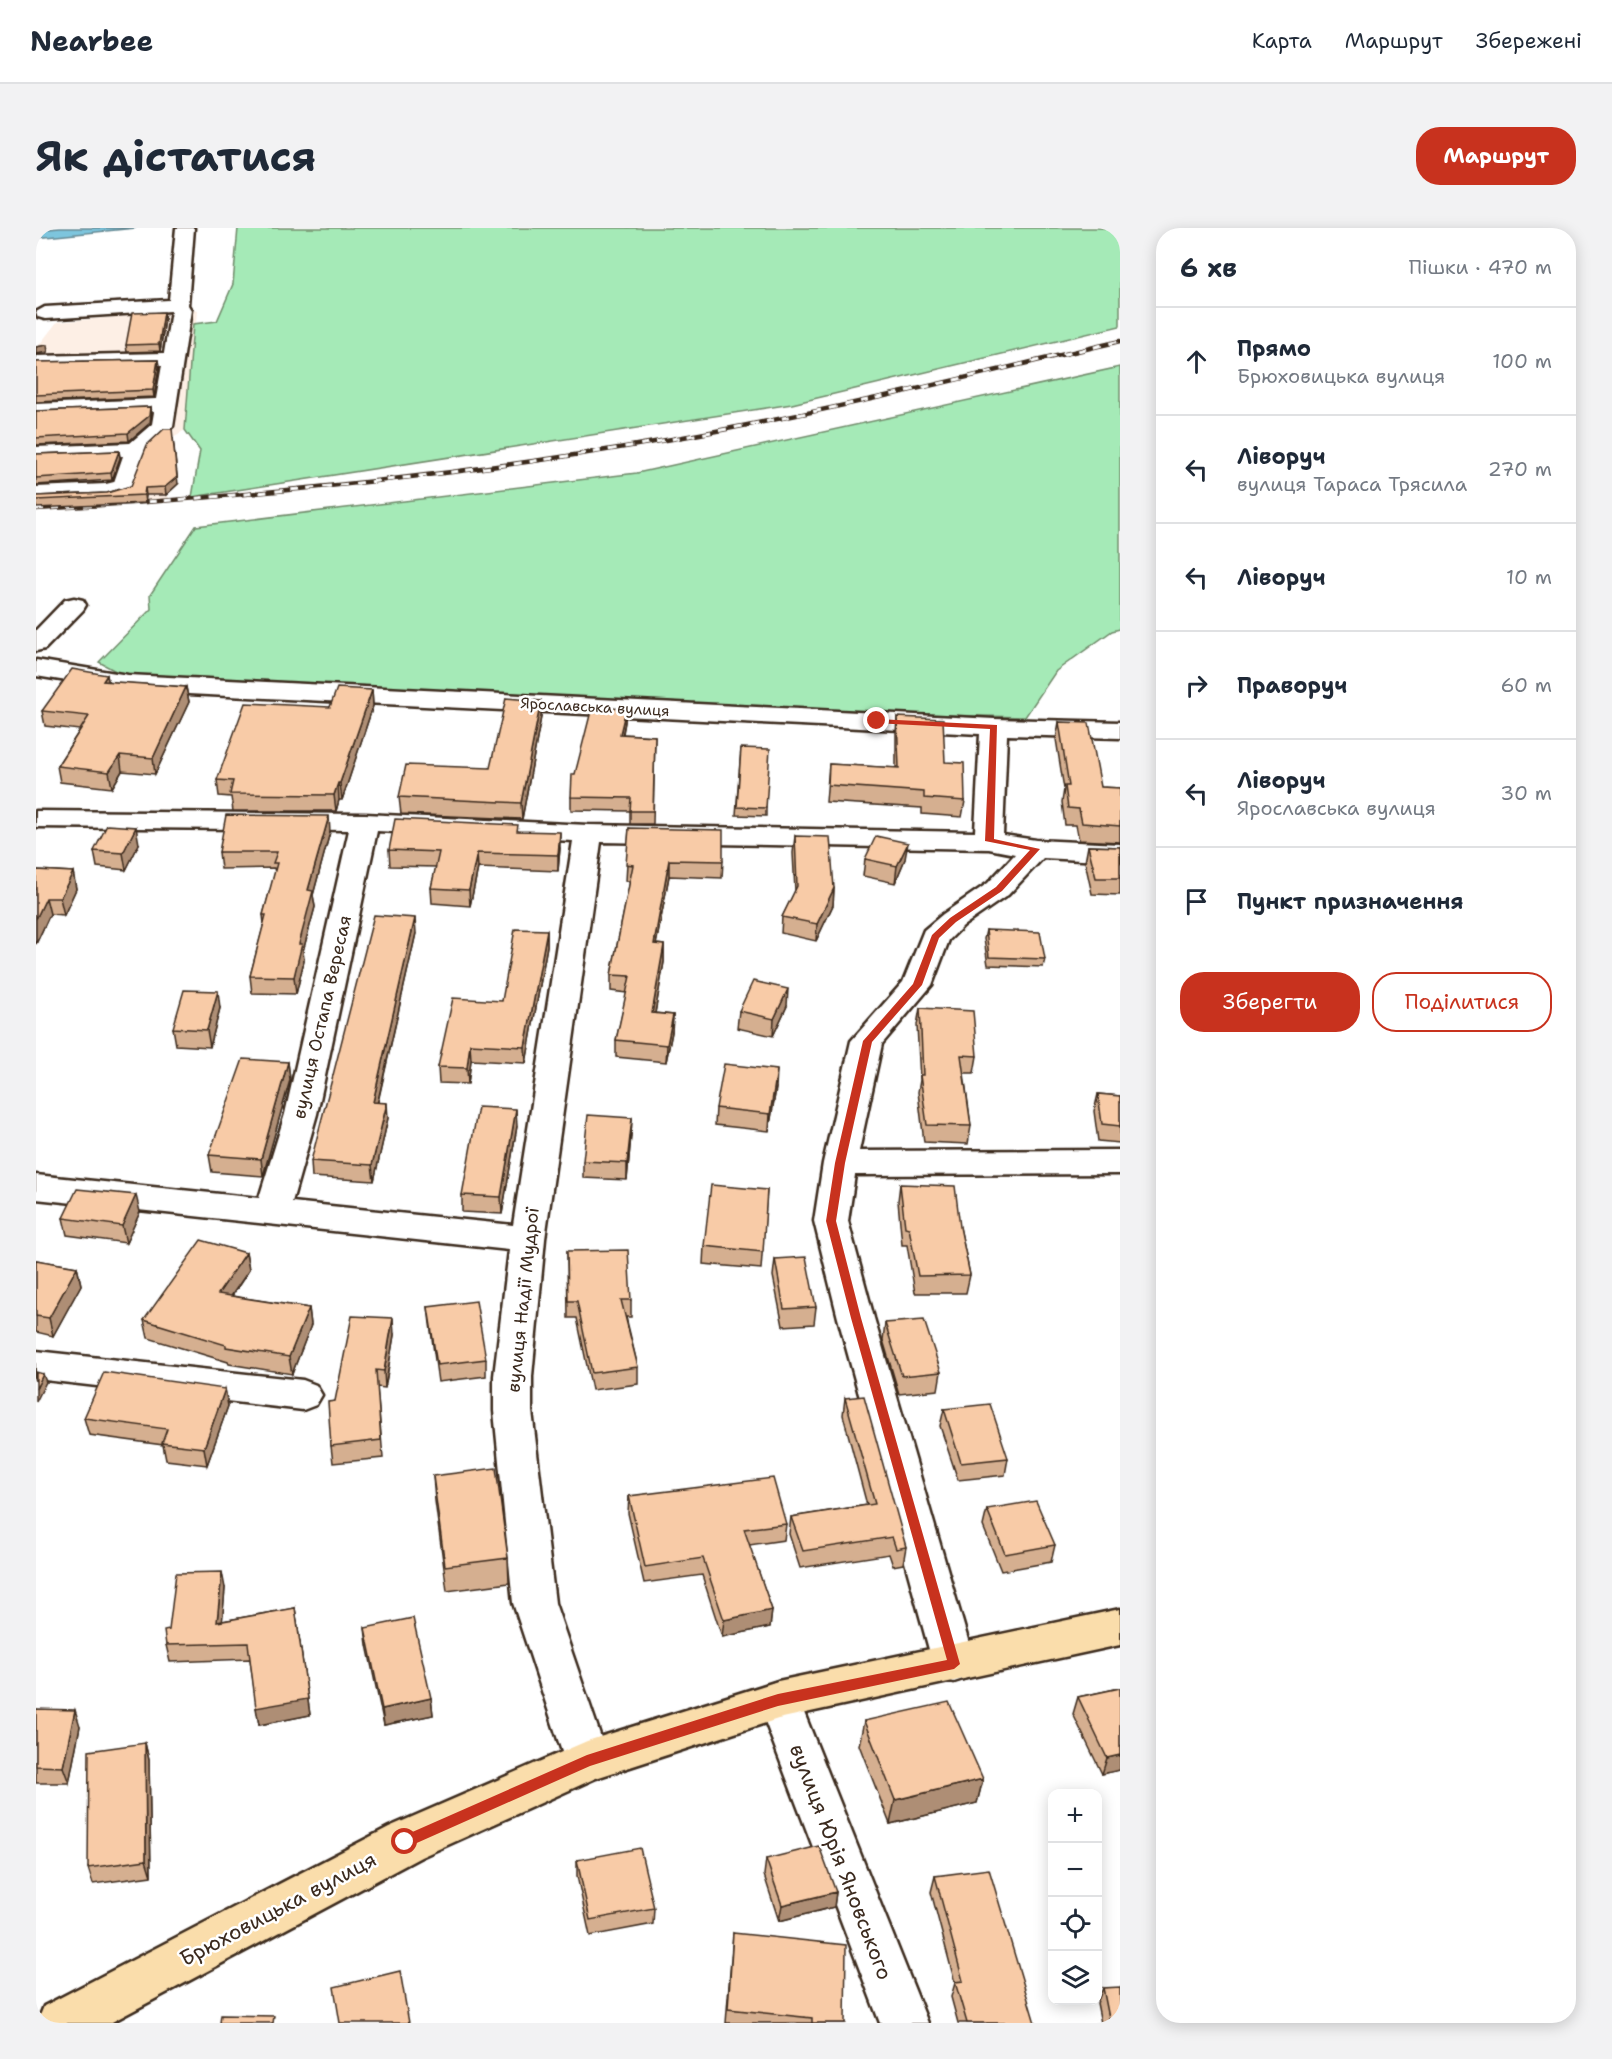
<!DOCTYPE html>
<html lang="uk">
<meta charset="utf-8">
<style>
body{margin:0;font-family:"Shantell Sans",sans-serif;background:#f2f2f3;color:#1f2937}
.controls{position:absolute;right:18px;bottom:18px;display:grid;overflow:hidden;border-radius:12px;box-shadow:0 3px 15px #0003}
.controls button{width:54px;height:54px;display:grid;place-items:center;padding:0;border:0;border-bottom:2px solid #e0e1e3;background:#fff;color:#1f2937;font:30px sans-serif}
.stop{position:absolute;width:18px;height:18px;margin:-14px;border:4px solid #c8321e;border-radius:50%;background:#fff}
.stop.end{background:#c8321e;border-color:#fff;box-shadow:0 2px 6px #0008}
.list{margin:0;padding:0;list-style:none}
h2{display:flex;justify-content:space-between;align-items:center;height:78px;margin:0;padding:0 24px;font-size:26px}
h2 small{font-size:20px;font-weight:400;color:#747a83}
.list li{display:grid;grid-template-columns:39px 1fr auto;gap:18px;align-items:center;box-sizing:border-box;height:108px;padding:0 24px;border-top:2px solid #e0e1e3}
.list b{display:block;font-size:22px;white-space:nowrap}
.list p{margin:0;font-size:20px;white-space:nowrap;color:#747a83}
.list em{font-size:20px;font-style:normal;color:#747a83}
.actions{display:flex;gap:12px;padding:18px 24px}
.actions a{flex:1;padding:14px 0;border:2px solid #c8321e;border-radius:24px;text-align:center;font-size:21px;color:#c8321e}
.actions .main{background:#c8321e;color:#fff}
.icon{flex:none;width:33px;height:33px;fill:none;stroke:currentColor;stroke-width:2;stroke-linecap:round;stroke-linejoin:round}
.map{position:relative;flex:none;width:1084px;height:1795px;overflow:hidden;border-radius:24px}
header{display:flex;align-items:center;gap:36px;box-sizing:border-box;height:84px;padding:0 30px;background:#fff;border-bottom:2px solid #e0e1e3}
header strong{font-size:28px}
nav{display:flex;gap:33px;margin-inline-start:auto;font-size:21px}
.intro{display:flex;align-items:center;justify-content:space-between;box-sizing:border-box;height:144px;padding:0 36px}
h1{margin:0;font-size:42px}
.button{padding:15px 27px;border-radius:24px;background:#c8321e;color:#fff;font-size:21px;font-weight:700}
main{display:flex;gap:36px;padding:0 36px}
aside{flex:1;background:#fff;border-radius:24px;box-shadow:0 3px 15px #0003}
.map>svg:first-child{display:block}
</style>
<header>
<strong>Nearbee</strong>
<nav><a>Карта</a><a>Маршрут</a><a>Збережені</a></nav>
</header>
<div class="intro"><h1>Як дістатися</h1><a class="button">Маршрут</a></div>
<main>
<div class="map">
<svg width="1084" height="1795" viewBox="0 0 1084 1795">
<rect width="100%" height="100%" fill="#fff"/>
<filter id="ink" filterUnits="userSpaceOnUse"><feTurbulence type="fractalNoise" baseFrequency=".0167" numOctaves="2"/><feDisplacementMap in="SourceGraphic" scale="12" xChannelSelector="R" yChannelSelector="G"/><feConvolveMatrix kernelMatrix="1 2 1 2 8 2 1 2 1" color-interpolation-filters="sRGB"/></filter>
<g filter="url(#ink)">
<path fill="#fdefe5" d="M161 82 153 187 149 202 137 209 142 256 130 267 138 273 0 280V121L21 94Z"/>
<path fill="#a5eab7" stroke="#708a6a" stroke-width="1.5" d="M202 0H1084V98L756 176 156 269 164 223 149 202 157 96 181 93 197 56Z
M1084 139V401L1076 403 1020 443 989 489 688 482 96 452 63 434 115 381 114 367 160 298 601 245Z"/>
<path fill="#7dc5dd" stroke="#638791" stroke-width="1.5" d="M24 0H100L0 10V2Z"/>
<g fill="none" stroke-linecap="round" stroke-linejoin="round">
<g stroke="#3b2a1e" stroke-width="5">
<path id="minor" d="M140 0H158L152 77 155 82 137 198 110 223 96 263 72 270 0 273V259L70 256 78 254 87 228 0 231V219L94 215 116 196 118 184 0 188V176L120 171 126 137 0 140V128L128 125 135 83 9 91 2 89 0 84 9 79 133 72Z
M38 370 47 372 50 377 47 382 9 421 0 423V402L29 372Z
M0 432 92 447 958 491 1084 494V510L971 507 967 607 1000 612 1084 616V634L1007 630 972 667 927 698 913 712 896 757 846 816 823 923 1084 922V946L819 947 812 993 838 1090 939 1436 933 1449 918 1454 903 1449 897 1436 802 1090 778 993 787 935 815 813 867 754 888 702 907 686 952 655 979 626 953 621 565 614 509 1011 496 1148V1183L519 1375 573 1533 566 1547 551 1553 536 1547 529 1533 477 1375 458 1183V1148L473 1022 0 971V947L223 970 249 886 313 602 0 599V583L329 586 552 597 939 604 944 506 92 463 0 448ZM341 603 537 613 477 997 256 974 281 886Z
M0 1123 267 1152 280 1157 286 1167 280 1177 267 1182 0 1151Z
M742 1453 757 1459 763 1472 892 1795H844L721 1472 727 1459Z"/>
</g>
<g stroke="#3b2a1e" stroke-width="5">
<path id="major" d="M1084 1381V1417L742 1491 560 1550 385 1629 74 1795H1L8 1778 353 1599 551 1513 742 1453Z"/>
</g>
<use href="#minor" fill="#fff" fill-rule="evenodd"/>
<use href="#major" fill="#faddab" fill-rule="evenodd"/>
<g stroke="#3b2a1e" stroke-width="4.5">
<path id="rail" d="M0 281C213 269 426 248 636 211 787 185 935 148 1084 113"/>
</g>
<use href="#rail" stroke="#fff" stroke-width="3" stroke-dasharray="8" stroke-linecap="butt"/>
</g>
<path fill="#d5af90" stroke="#3b2a1e" stroke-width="1.5" d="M129 91 124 123 91 124 90 117Z
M122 132 123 139 118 169 0 174V134Z
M114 179 115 186 114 195 93 213 0 217V183Z
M83 223 84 230 76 252 0 257V226Z
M142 256 130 267H110L109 275 0 280V268L71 265 95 258Z
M71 447 72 454 150 459 153 474 119 546 86 543 76 560 24 554 21 538 44 502 9 498 6 483Z
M336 462 337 478 306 572H303L300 583H197L195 569 183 568 181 552 294 479Z
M505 473V489L486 591 365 586 363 569 454 540Z
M590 481 589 494 587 506 619 508 617 596H594V583L535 582V569Z
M861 489 909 534 929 573 926 589 886 586V580L790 574 793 536 860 540V505Z
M1023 494 1065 559 1084 560V614L1043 612 1040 597H1029L1026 574 1028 561 1020 511Z
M705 520 730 580V588L700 587Z
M593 600 687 633 686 650 633 648 620 716 628 717V734L619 785 637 787 636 804 630 834 580 829V812L591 765 575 763V747L594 653H590Z
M482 603 524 620 522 643 442 640 434 678 396 675 395 660 400 639 354 638 353 622Z
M294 604 277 667 279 679 267 723 268 733 260 766 216 765 214 748 228 696 227 687 239 645 238 640 185 641 183 624Z
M759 608 798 660 797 677 780 713 745 705 746 689 759 663 757 625Z
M103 616 90 642 61 639 58 623Z
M1052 618 1084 619V667L1056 666 1049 634Z
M829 631H869L859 655 827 648Z
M0 642 37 644 40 661 28 687 14 686 0 716Z
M511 702V718L490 835 435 832 432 856 403 855 402 839 466 773Z
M950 702 1009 731 1007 739 952 737 948 711Z
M380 705 342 874 352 890 338 953 276 949 275 933Z
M751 778 737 808 701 800 703 783Z
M184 780 174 819 140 817 137 800Z
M884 780 941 828 938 845H928L935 898 932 916 888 914 882 864 884 852 881 797Z
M252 834 254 852 227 948 176 944 173 927Z
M740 860 733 903 679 897 680 880Z
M1062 866 1084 868V915L1062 913 1058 883Z
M596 890 595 907 591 952 547 950V933Z
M481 898 466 986 426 984V967Z
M864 956 924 999 934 1047 930 1065H879L871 1017H866L862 973Z
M731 962 725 1041 667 1036 668 1018Z
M104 984 90 1015 31 1007 27 990Z
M531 1023 595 1072V1089H590L602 1139V1156L556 1162 541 1090H532Z
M210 1025 213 1042 196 1068 273 1080 275 1097 256 1146 193 1136 192 1134 112 1110 108 1092Z
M739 1031 780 1079 778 1096 747 1098 737 1048Z
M0 1032 41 1039 45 1057 17 1108 0 1104Z
M392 1079 450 1131V1148L402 1154 394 1096Z
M849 1095 905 1144 902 1162 863 1166 847 1112Z
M358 1107 349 1160 341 1159 347 1230 297 1235 295 1218 299 1173Z
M189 1161 192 1178 171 1237 130 1232 127 1217 53 1207 48 1190Z
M809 1170 870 1319 867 1336 857 1338 853 1326 764 1340 753 1306 755 1289 831 1277 807 1187Z
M908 1181 972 1230 969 1247 922 1252 904 1198Z
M397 1248 472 1330 473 1355 411 1363 399 1273Z
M593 1268 750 1296 748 1312 713 1317 736 1382 734 1399 686 1409 666 1347 608 1355 592 1285Z
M951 1281 1019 1317 1015 1334 965 1343 947 1298Z
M189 1360 186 1393 259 1380 274 1487 223 1497 214 1431 134 1434 130 1417 133 1402Z
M329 1400 395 1470 397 1487 348 1497 331 1417Z
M1084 1460V1542L1066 1546 1037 1486 1042 1469Z
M0 1481 44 1498 33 1555H0Z
M828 1493 947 1551 941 1575 854 1596 823 1517Z
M109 1515 113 1532 115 1648 57 1656 52 1640Z
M730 1631 800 1664 798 1679 743 1693 728 1647Z
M541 1632 618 1680 617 1696 554 1708 541 1648Z
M899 1648 999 1795H922L915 1769 919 1755 895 1664Z
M697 1705 809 1795H690Z
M1067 1760 1084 1795H1065L1061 1775Z"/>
<path fill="#ae8e75" stroke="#3b2a1e" stroke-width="1.5" d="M128 84 129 91 124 123 123 116Z
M11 117 12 124 0 126V119Z
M122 132 123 139 118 169 117 162Z
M114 179 115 186 114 195 93 213 92 205Z
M137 209 142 256 130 267 129 259Z
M83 223 84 230 76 252 75 245Z
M109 260 110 267 109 275 108 267Z
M71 447 74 462 67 453Z
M150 459 153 474 119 546 117 530Z
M336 462 337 478 306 572 304 555Z
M505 473V489L486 591 485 575Z
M590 481 589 494 584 518V506Z
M84 527 86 543 76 560 73 544Z
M302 555 303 572 300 583 298 567Z
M293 588 294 604 277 667 279 679 267 723 268 733 260 766 258 749 272 662Z
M100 599 103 616 90 642 87 625Z
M524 604V620L522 643V627Z
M872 615 869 631 859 655 861 638Z
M441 625 442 640 434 678 433 662Z
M633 632V648L617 733 618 716Z
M37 644 40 661 28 687 24 670Z
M798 660 797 677 780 713 781 696Z
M10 670 14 686 0 716V691Z
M379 690 380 705 338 890 337 874Z
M511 702V718L490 835 489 819Z
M628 717V734L616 802V785Z
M752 761 751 778 737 808 738 791Z
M182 763 184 780 174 819 171 802Z
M637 787 636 804 630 834 631 817Z
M434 816 435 832 432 856 431 840Z
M252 834 254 852 227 948 225 931Z
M741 842 740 860 733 903 734 886Z
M351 875 352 890 338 953 336 937Z
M480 881 481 898 466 986 465 969Z
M596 890 595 907 591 952V935Z
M100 967 104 984 90 1015 86 998Z
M210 1025 213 1042 185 1083 182 1066Z
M41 1039 45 1057 17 1108 13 1090Z
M273 1080 275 1097 256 1146 253 1129Z
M357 1090 358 1107 349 1160 348 1143Z
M7 1146 10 1154 0 1174V1161Z
M189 1161 192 1178 171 1237 168 1220Z
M186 1344 189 1360 185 1411 181 1394Z
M259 1380 274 1487 223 1497 220 1480Z
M736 1382 734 1399 686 1409 688 1392Z
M395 1470 397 1487 348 1497 346 1481Z
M39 1482 44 1498 33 1555 27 1539Z
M109 1515 113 1532 115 1648 110 1632Z
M1084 1527V1542L1066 1546 1071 1530Z
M947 1551 941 1575 854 1596 859 1572Z
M800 1664 798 1679 743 1693 746 1677Z"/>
<path fill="#f8cba7" stroke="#3b2a1e" stroke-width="1.5" d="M128 84 123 116 90 117 96 85Z
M122 132 117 162 0 167V134Z
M114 179 113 188 92 205 0 210V183Z
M128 201H136L141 249 129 259 109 260 108 267 0 272V268L71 265 95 258 111 217Z
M83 223 75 245 0 250V226Z
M36 441 71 447 67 453 150 459 117 530 84 527 73 544 21 538 53 488 6 483Z
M301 460 336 462 304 555H302L298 567 194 566 197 553 181 552 209 475 294 479Z
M470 470 505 473 485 575 363 569 370 537 454 540Z
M556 479 590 481 584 506 619 508 617 583H594L595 570 535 569 536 546H539Z
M861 489 907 491 909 534 928 535 929 573 888 570V564L792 557 793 536 863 540Z
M1023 494 1053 495 1065 559 1084 560V598L1046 595 1043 581 1032 580 1029 558H1033Z
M705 520 734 521 730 580 701 579Z
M190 587 293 588 272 662 277 663 263 716H266L258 749 214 748 230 687H227L241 635H237L241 624H183Z
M359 591 482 597 481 603 524 604 522 627 441 625 433 662 395 660 403 624 353 622Z
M71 597 100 599 87 625 58 623Z
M593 600 687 602V633L633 632 618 716 628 717 616 785 637 787 631 817 580 812 594 748 575 747 597 637 590 636Z
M759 608 794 609 798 660 781 696 746 689 761 658Z
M840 608 872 615 861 638 829 631Z
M1052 618 1084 619V650H1060Z
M0 642 37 644 24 670H10L0 691Z
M338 687 379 690 337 874 351 875 336 937 275 933Z
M479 701 511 702 489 819 434 816 431 840 402 839 417 770 466 773Z
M950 702 1004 704 1009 731 953 729Z
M717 753 752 761 738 791 703 783Z
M148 762 182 763 171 802 137 800Z
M884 780 937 783 941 828 925 827 935 898 891 897 884 847H887Z
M207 831 252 834 225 931 173 927Z
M688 836 741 842 734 886 680 880Z
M1062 866 1084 868V898L1066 896Z
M442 879 480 881 465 969 426 967Z
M552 887 596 890 591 935 547 933Z
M864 956 919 958 924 999 934 1047 882 1048 873 1000 869 999Z
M675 957 731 962 727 1024 668 1018Z
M41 961 100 967 86 998 27 990Z
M165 1012 210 1025 182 1066 273 1080 253 1129 190 1119V1117L108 1092Z
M592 1022 595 1072H585L602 1139 556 1145 541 1073H532L531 1023Z
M770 1029 780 1079 748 1081 739 1031Z
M0 1032 41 1039 13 1090 0 1088Z
M440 1073 450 1131 401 1137 392 1079Z
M316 1088 357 1090 348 1143 340 1142 345 1212 295 1218 292 1174 299 1173Z
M888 1092 905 1144 866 1148 849 1095Z
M0 1144 7 1146 0 1161Z
M68 1144 189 1161 168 1220 126 1215 131 1201 48 1190Z
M828 1168 870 1319 860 1321 856 1309 767 1323 755 1289 839 1276 809 1170Z
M954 1176 972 1230 925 1235 908 1181Z
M460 1240 472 1330 409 1338 397 1248Z
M737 1250 750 1296 708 1301 736 1382 688 1392 667 1330 609 1339 593 1268Z
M1000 1273 1019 1317 969 1326 951 1281Z
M186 1344 181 1394 259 1380 272 1471 220 1480 212 1415 130 1417 128 1403 133 1402 140 1345Z
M377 1390 395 1470 346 1481 329 1400Z
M1084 1460V1527L1071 1530 1042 1469Z
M913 1474 947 1551 859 1572 828 1493Z
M0 1481 39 1482 27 1539 0 1538Z
M109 1515 110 1632 52 1640 53 1523Z
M783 1618 800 1664 746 1677 730 1631Z
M604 1620 618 1680 554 1692 541 1632Z
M953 1641 999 1795H931L919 1754 927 1753 899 1648Z
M697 1705 810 1717 809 1795H776V1790L692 1781Z
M364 1743 373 1795H304L298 1759Z
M1084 1759V1795H1074L1067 1760Z
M185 1787 238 1788 237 1795H184Z"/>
</g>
<path fill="#c8321e" d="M841 491 961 497 958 611 1004 621 966 663 920 694 903 710 886 757 836 814 809 935 800 993 825 1090 924 1436 918 1441 742 1478 554 1538 374 1618 369 1620 365 1618 363 1614 365 1609 551 1527 742 1466 911 1432 815 1090 790 993 799 935 827 813 877 756 896 707 914 690 960 659 994 622 949 613 954 501 838 495 837 493Z"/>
<g text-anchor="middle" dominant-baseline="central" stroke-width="5" stroke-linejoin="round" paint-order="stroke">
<g font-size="15" fill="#3b2a1e" stroke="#fff">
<text transform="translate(559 479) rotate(3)">Ярославська вулиця</text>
</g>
<g font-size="18" fill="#3b2a1e" stroke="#fff">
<text transform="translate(286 789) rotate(-77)">вулиця Остапа Вересая</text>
<text transform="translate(487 1072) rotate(-84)">вулиця Надії Мудрої</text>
</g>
<g font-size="21" fill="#3b2a1e" stroke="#fff">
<text transform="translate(805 1634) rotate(69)">вулиця Юрія Яновського</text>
<text transform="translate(242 1681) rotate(-28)">Брюховицька вулиця</text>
</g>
</g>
</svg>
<div class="controls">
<button>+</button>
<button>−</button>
<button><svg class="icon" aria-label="locate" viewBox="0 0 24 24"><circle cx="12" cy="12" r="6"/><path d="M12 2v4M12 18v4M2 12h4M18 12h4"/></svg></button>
<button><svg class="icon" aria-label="layers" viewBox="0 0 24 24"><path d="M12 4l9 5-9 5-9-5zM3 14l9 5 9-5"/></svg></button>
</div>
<div class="stop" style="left:369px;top:1614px"></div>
<div class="stop end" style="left:841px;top:493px"></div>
</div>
<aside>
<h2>6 хв<small>Пішки · 470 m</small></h2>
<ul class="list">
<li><svg class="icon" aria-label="ahead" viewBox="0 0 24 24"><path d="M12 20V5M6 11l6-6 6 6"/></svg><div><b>Прямо</b><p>Брюховицька вулиця</p></div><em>100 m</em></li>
<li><svg class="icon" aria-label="left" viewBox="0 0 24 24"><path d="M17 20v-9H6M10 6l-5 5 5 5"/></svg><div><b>Ліворуч</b><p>вулиця Тараса Трясила</p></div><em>270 m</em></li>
<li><svg class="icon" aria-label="left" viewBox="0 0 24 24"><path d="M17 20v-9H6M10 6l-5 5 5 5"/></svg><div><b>Ліворуч</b></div><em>10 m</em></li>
<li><svg class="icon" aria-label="right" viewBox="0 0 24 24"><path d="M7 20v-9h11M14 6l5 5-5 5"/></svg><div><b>Праворуч</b></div><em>60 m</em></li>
<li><svg class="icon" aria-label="left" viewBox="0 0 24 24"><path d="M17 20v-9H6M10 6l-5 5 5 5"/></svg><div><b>Ліворуч</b><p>Ярославська вулиця</p></div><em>30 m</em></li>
<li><svg class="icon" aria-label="arrive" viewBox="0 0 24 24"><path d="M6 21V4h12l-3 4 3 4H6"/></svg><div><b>Пункт призначення</b></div></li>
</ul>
<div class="actions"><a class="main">Зберегти</a><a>Поділитися</a></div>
</aside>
</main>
